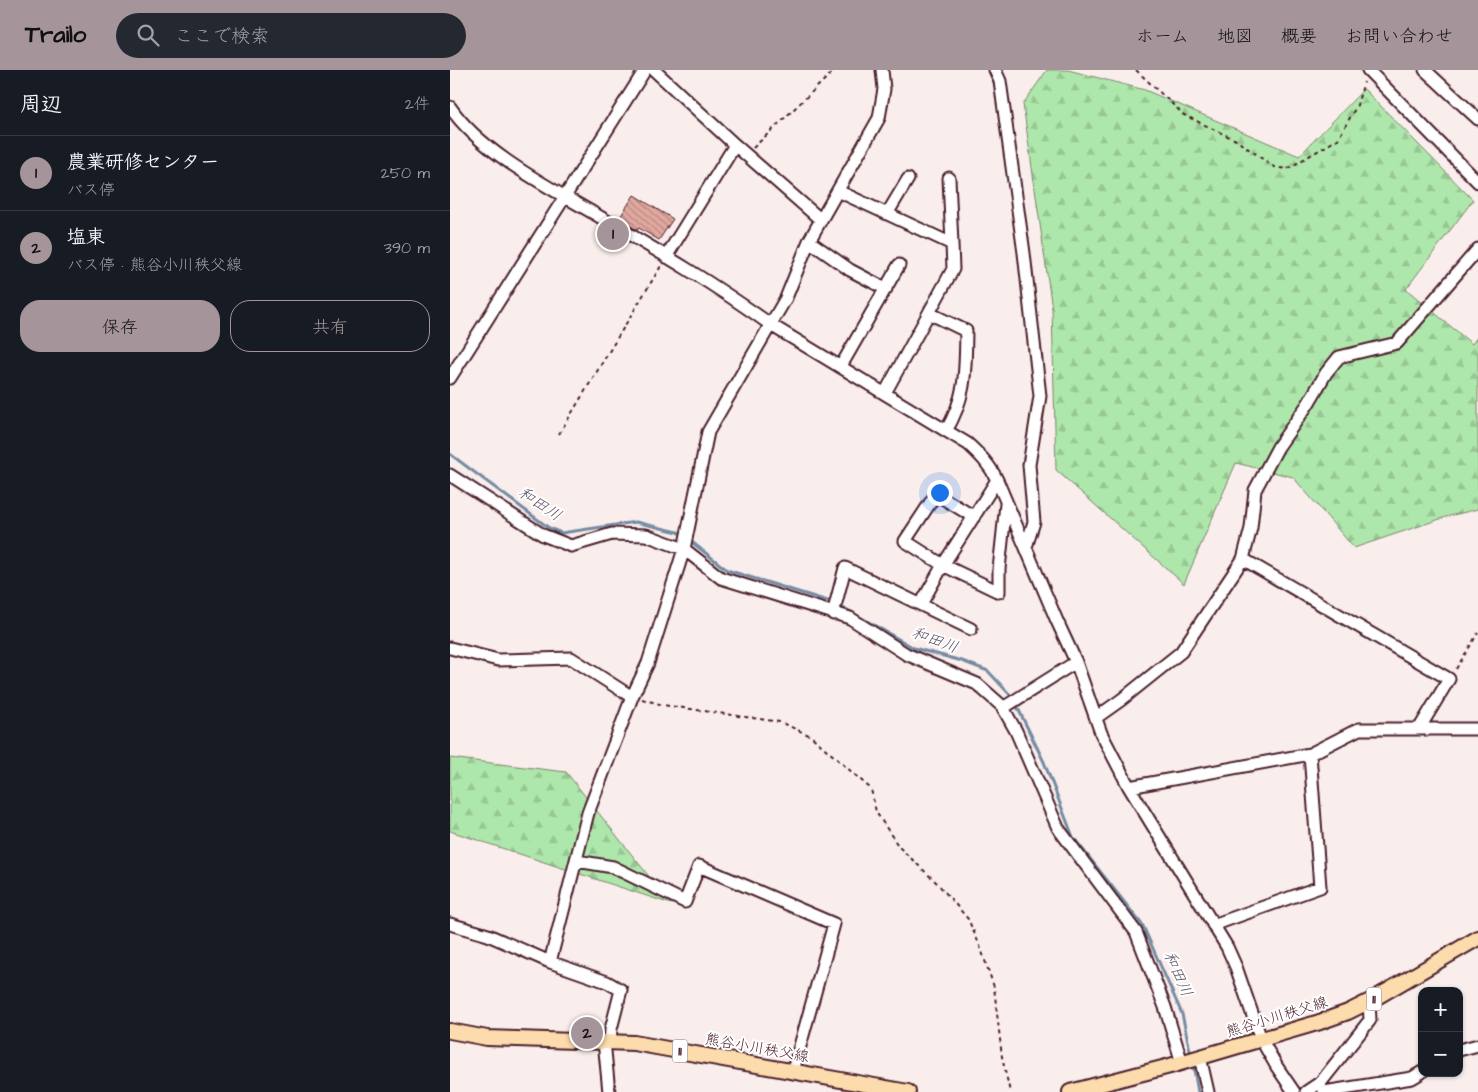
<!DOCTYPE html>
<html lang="ja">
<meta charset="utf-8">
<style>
body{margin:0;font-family:"Architects Daughter","Klee One",sans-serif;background:#242831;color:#f1f3f6}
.controls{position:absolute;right:15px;bottom:15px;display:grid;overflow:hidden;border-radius:10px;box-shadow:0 1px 4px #0004}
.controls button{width:45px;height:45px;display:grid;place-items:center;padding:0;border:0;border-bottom:1px solid #363941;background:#171b24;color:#f1f3f6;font:25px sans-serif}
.you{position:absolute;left:489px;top:422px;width:18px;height:18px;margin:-12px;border:4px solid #fff;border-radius:50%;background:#1a73e8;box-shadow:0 0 0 8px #1a73e833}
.badge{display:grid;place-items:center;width:32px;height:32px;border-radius:50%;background:#a6949b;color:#111;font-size:16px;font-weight:700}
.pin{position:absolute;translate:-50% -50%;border:2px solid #fff;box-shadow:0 1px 5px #0006}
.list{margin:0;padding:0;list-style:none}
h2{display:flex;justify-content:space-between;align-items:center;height:65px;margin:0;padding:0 20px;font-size:21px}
h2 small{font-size:16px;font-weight:400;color:#9ea1a6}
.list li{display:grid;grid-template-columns:32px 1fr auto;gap:15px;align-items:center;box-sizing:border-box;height:75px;padding:0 20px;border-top:1px solid #363941}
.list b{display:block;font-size:19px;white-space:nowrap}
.list p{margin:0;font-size:16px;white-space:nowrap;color:#9ea1a6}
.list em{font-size:16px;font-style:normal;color:#9ea1a6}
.actions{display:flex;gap:10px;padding:15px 20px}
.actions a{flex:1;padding:11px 0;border:1px solid #a6949b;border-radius:20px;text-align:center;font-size:18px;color:#a6949b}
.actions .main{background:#a6949b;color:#111}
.icon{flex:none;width:28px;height:28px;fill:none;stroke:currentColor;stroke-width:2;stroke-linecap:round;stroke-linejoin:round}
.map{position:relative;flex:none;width:1028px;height:1022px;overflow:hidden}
header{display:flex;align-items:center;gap:30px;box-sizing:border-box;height:70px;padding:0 25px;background:#a6949b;color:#111}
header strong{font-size:24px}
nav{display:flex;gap:28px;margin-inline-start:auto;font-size:18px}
.search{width:350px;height:45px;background:#242831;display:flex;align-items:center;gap:12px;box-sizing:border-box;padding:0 18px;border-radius:28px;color:#9ea1a6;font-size:19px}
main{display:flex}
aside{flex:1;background:#171b24}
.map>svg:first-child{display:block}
</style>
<header>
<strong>Trailo</strong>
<div class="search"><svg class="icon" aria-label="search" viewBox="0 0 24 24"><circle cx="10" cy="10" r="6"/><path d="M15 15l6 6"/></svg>ここで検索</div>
<nav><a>ホーム</a><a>地図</a><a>概要</a><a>お問い合わせ</a></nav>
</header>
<main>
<aside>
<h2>周辺<small>2件</small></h2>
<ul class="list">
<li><span class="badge">1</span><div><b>農業研修センター</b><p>バス停</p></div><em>250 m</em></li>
<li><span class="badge">2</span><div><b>塩東</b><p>バス停 · 熊谷小川秩父線</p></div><em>390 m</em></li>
</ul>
<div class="actions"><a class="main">保存</a><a>共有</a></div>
</aside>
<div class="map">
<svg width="1028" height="1022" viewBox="0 0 1028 1022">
<defs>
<pattern id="forest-firs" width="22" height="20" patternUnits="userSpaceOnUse" patternTransform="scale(1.25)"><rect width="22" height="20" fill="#aee7ab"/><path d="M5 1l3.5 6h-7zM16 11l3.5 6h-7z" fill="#97c693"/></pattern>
<pattern id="building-back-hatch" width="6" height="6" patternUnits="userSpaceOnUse" patternTransform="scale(1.25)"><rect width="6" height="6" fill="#e1a89e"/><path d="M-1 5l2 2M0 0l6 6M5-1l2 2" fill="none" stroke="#b88881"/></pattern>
</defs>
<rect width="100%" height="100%" fill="#f9eeec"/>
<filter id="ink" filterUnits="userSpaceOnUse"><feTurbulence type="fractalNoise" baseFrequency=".02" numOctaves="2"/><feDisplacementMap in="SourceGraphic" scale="10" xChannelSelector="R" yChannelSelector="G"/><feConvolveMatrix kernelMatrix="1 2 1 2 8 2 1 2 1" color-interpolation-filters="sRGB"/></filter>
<g filter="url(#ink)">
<path fill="url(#forest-firs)" stroke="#7c836b" d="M597 0H618L695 20 849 86 914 19 1023 130 956 219 1022 274 1028 266V439L999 446 904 478 843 407 786 393 734 514 606 400 602 239 573 34Z
M0 688 116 702 221 834 0 761Z"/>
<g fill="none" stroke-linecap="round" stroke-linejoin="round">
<path stroke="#758ba2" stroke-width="3" d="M0 384 99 458 111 463 186 452 228 462 233 466
M238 469 277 500 384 533
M389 535 464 578 512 591 538 601 563 628 594 692 623 767 693 856 732 944 741 985
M743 994 748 1022"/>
</g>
<path fill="url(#building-back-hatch)" stroke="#4a1f2b" d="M184 125 223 149 209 170 189 158 187 160 169 149Z"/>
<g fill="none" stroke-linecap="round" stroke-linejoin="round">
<g stroke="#4a1f2b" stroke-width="15">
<path id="minor" d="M204 0 285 75 371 150
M545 0 550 11 574 183 590 326 579 395 584 452 576 477
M918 0 1028 112
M975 0 1028 49
M0 37C32 84 101 118 150 147 208 181 266 215 321 255L518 374C530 385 540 395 547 410L607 551 626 592 651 663 679 717 777 877 786 897 811 969 827 997 844 1022
M499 108 502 174
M388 121 502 174 503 199 435 323
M437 144 458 109
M359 171 400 200 436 219
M216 187 285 75
M479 243 516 261C515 301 517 325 496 361
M391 296 449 195
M0 308 195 0
M0 405 93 465 121 476 162 464 196 465 234 479 271 508 400 548 456 584 527 614 552 636 566 661 608 758 686 862 715 937 732 993
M524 447 486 424 455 471 493 495 549 522V499L556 434
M793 489 999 609 969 659
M471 534 493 495 547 410
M383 544 395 498 521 559
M0 578 48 590 121 588 182 627
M553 638 626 592
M647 647 671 630 731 582 793 489 801 458 805 420 828 377 858 334 876 303 889 287 947 273 1028 179
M679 717 860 684 909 659H1028
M127 791 163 797 235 832 249 796 384 854 343 1001
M0 854 38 865 100 892
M763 855 870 817 860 684
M154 971 159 1022
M160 971 161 959 171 920 157 912 100 892 138 743 182 627 198 593 234 479 258 362 336 228 359 171 429 48 434 19 432 0
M1009 980 1028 975
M750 987 758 1022
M856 1022 871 1012 920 950 919 932
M874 1022 962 1008 972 1002"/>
</g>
<g stroke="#4a1f2b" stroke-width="18">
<path id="major" d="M0 961 37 968 184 973 458 1022
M620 1022 720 996 870 952 898 942 920 931 1028 868"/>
</g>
<path stroke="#4a1f2b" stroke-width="2" stroke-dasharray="4 4" stroke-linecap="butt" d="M686 0 734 45 786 70 824 97 837 99 888 69 907 35 914 12
M303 78 385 0
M109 364 211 196
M1006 599 1028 563
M192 629 213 635 330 652 361 666 421 719 426 742 449 777 488 814 518 849 530 876 544 917 552 987 560 1022"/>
<use href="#minor" stroke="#fff" stroke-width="11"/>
<use href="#major" stroke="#fcdcac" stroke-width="14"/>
</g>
</g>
<g text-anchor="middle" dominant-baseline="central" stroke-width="4" stroke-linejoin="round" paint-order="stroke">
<g fill="#fff" stroke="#80626b" stroke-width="1">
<rect x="916.5" y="917.5" width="15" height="23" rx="4"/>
<rect x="222.5" y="969.5" width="15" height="23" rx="4"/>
</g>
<g font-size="14" font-weight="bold" fill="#4a1f2b">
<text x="924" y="929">11</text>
<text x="230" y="981">11</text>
</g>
<g font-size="15" fill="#4a1f2b" stroke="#fff">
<text transform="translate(827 947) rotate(-17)">熊谷小川秩父線</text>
<text transform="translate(307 978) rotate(10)">熊谷小川秩父線</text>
</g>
<g font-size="16" font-style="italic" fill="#5f5567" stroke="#fff">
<text transform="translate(90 434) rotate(34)">和田川</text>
<text transform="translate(485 570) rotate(20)">和田川</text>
<text transform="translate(728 904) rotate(66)">和田川</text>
</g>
</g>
</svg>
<div class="controls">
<button>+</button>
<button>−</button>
</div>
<div class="you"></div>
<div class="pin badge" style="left:163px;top:164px">1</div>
<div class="pin badge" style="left:137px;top:963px">2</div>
</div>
</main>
